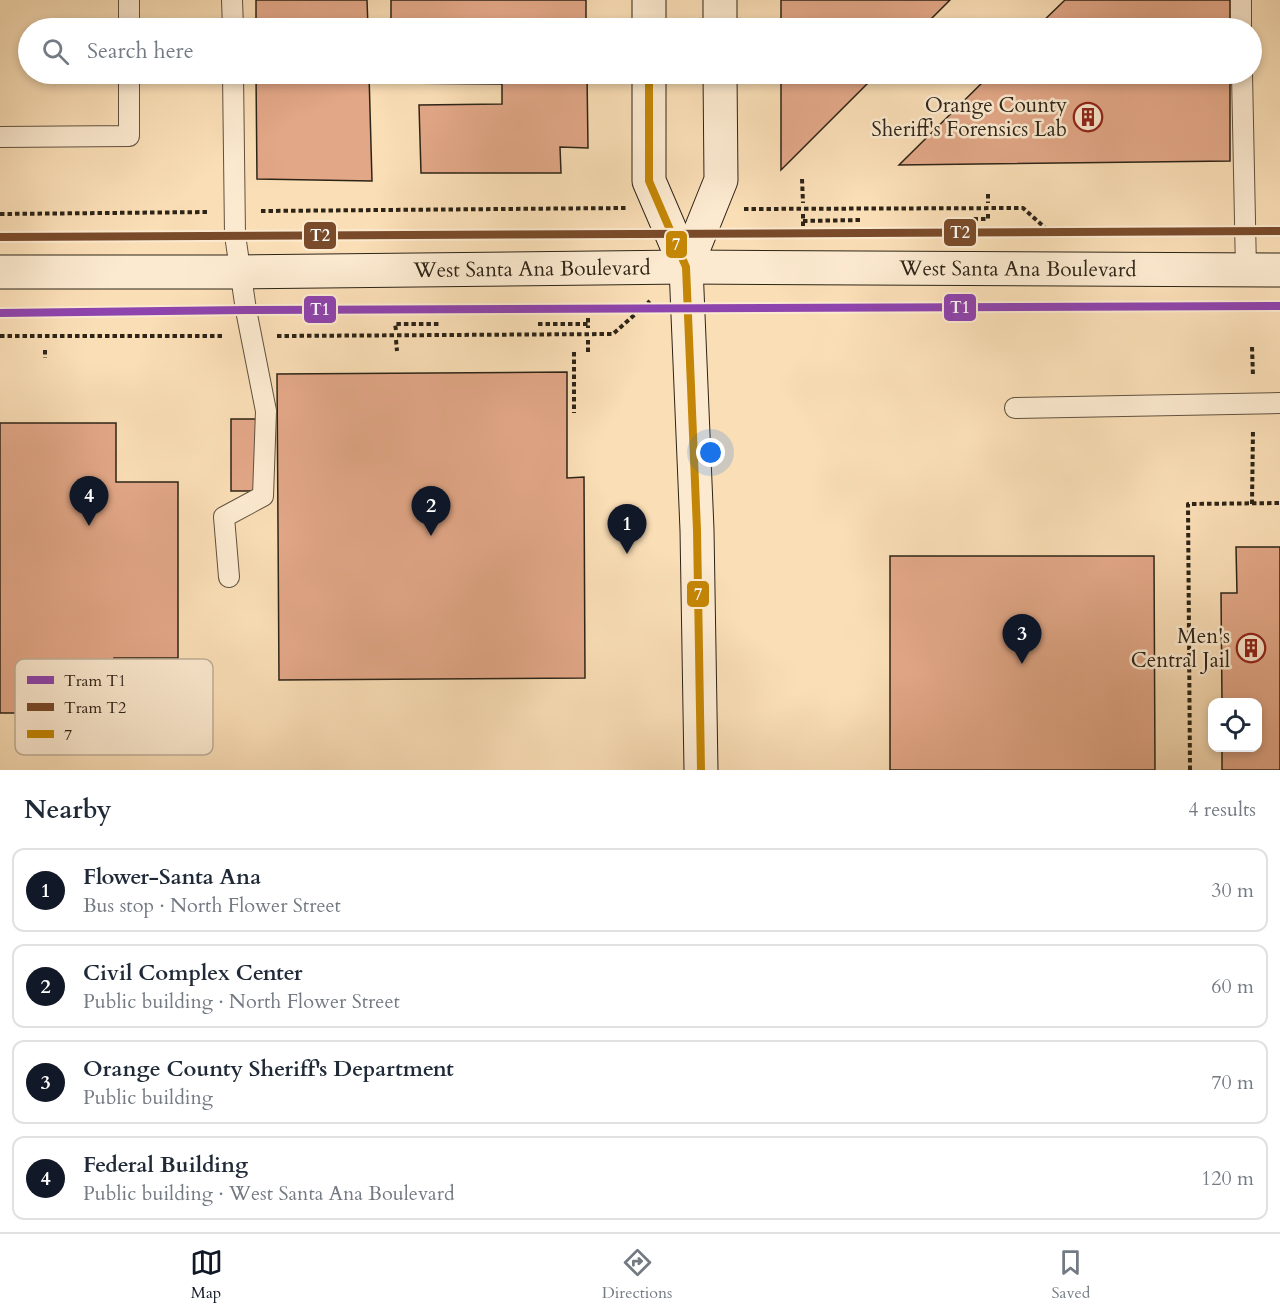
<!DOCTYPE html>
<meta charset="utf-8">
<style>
body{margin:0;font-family:Cardo,serif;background:#f6f6f7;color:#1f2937}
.controls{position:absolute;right:18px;bottom:18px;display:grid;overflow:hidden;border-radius:12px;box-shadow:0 3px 9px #0003}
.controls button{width:54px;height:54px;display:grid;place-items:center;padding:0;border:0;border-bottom:2px solid #e0e1e3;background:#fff;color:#1f2937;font:30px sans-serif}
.you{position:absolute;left:711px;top:453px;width:21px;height:21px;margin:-15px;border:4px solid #fff;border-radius:50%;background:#1a73e8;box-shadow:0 0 0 9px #1a73e833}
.badge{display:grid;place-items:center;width:39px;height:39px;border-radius:50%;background:#111827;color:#fff;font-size:20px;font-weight:700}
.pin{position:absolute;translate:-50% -50px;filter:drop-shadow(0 2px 3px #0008)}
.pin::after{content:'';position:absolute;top:32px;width:21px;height:18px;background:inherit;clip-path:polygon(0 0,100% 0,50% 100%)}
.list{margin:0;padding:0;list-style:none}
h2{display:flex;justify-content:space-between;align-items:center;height:78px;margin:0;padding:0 24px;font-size:26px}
h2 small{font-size:20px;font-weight:400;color:#747a83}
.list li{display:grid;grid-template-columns:39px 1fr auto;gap:18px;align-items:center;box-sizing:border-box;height:84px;margin:0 12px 12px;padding:0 12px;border:2px solid #e0e1e3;border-radius:12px}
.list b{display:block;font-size:22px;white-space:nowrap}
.list p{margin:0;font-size:20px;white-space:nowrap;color:#747a83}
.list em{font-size:20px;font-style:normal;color:#747a83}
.icon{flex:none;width:33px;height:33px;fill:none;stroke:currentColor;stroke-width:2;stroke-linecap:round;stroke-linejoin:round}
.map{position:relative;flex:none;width:1280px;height:770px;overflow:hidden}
.search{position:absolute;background:#fff;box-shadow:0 3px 9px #0003;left:18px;right:18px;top:18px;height:66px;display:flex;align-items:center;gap:15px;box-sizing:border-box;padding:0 21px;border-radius:33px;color:#747a83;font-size:22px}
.sheet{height:462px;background:#fff}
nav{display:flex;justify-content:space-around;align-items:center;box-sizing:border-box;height:84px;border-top:2px solid #e0e1e3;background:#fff;font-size:16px;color:#747a83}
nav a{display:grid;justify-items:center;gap:3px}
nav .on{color:#111827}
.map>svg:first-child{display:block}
</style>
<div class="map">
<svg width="1280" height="770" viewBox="0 0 1280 770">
<rect width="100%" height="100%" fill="#fadeb6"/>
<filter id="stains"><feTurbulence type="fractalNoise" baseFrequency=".00333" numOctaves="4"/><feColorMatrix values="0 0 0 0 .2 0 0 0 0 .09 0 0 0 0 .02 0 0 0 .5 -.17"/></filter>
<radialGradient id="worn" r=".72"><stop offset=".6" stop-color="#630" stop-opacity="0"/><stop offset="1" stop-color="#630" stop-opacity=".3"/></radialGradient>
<path fill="#e2a787" stroke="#2d2417" stroke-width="1.5" d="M256 0H367L368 28H256Z
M391 0H586V28H391Z
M781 0H950L922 28H781Z
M1065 0H1230V28H1036Z
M256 74H369L372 181 257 179Z
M392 74H587L588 148 560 147 561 173H421L419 105 502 104V84L392 83Z
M781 74H877L781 170Z
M991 74H1230V161L899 165Z
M567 372V478L584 477 585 678 279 680 277 374Z
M231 419H257V491H231Z
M0 423H116V482H178V658H114V713H0Z
M1236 547H1280V770H1222V748H1258V702H1222L1221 593H1237Z
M890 556H1154L1155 770H890Z"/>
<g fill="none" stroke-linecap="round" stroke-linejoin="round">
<g stroke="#60523f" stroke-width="22">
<path id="lane" d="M129 0V28
M232 0 233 28
M1241 0V28
M1242 74 1246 270
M0 137 129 136V74
M1015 408 1280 403
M229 577 224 517 263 496 266 411 246 310 235 235 233 74"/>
</g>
<g stroke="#2d2417" stroke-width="35">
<g id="secondary">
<path d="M720 0V28"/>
<path d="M649 28V0"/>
<path d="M649 74V181L686 267 697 530 701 770"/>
<path d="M686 267 721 180 720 74"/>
<path id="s1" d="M0 272H239L686 267 1280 270"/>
</g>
</g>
<path stroke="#2d2417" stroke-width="4" stroke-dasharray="4.5 3" stroke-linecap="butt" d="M802 179 803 203
M988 194V203
M744 209 1023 208 1053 235
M261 211 626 208
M0 214 209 212
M803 214V227
M951 219H988V213
M803 221 860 220
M588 318V328
M538 324H588
M396 330 395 324H439
M0 336H224
M277 336 613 334 650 301
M396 340 397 351
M588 340V352
M1252 347 1253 376
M45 350V358
M574 352V413
M1252 504 1253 429
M1190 770 1188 504 1280 503"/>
<use href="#lane" stroke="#fcead0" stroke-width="20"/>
<use href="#secondary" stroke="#fcead0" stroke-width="33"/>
<g stroke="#fcead0" stroke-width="12">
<path id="bus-1" d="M649 74V181L686 267 697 530 701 770"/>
</g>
<use href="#bus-1" stroke="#c48606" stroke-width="8"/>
<g stroke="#fcead0" stroke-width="12">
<path id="tram-1" d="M0 313 246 310 1280 306"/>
</g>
<g stroke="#fcead0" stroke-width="12">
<path id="tram-2" d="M0 237 1280 231"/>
</g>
<use href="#tram-1" stroke="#8e44ad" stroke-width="8"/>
<use href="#tram-2" stroke="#7a4b2a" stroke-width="8"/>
</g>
<defs>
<g id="building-ring" transform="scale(1.5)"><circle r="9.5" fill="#fcead0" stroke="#8f2418" stroke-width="1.5"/><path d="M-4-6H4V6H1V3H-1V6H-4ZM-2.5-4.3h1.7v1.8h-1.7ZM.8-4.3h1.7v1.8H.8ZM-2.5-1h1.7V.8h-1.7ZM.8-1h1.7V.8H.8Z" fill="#8f2418"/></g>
</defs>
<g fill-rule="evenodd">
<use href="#building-ring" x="1088" y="117"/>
<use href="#building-ring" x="1251" y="648"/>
</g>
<g text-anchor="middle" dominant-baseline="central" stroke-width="5" stroke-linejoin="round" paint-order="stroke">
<g font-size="21" fill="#2d2417" stroke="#fcead0" text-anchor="end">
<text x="1067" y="105">Orange County<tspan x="1067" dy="24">Sheriff's Forensics Lab</tspan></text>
<text x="1230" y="636">Men's<tspan x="1230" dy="24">Central Jail</tspan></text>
</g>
<g font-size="21" fill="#2d2417" stroke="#fcead0">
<text stroke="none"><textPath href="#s1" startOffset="532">West Santa Ana Boulevard</textPath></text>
<text stroke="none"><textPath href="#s1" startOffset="1018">West Santa Ana Boulevard</textPath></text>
</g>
</g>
<rect x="15" y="659" width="198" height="96" rx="9" fill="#fcead0" stroke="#beaf98" stroke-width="1.5"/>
<rect x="27" y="676" width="27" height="8" fill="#8e44ad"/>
<rect x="27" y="703" width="27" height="8" fill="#7a4b2a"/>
<rect x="27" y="730" width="27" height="8" fill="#c48606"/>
<g font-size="16" fill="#2d2417">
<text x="64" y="686">Tram T1</text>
<text x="64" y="713">Tram T2</text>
<text x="64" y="740">7</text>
</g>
<g stroke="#fcead0" stroke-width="2">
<rect x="943" y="218" width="34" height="29" rx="6" fill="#7a4b2a"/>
<rect x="303" y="221" width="34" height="29" rx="6" fill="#7a4b2a"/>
<rect x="665" y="230" width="23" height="29" rx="6" fill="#c48606"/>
<rect x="943" y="293" width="34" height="29" rx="6" fill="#8e44ad"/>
<rect x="303" y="295" width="34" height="29" rx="6" fill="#8e44ad"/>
<rect x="686" y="580" width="24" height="28" rx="6" fill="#c48606"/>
</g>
<g font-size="16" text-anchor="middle" font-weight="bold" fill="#fff">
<text x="960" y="238">T2</text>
<text x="320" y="241">T2</text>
<text x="676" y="250">7</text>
<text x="960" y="313">T1</text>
<text x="320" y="315">T1</text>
<text x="698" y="600">7</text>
</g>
<rect width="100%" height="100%" filter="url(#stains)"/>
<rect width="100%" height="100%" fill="url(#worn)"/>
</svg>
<div class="controls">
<button><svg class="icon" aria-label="locate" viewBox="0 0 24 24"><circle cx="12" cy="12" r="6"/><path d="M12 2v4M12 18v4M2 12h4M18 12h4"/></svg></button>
</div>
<div class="you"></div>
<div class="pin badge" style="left:627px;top:554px">1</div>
<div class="pin badge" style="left:431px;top:536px">2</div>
<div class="pin badge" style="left:1022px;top:664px">3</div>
<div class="pin badge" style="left:89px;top:526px">4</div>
<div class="search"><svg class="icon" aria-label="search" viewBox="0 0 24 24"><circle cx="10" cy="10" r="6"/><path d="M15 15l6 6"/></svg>Search here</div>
</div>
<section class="sheet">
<h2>Nearby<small>4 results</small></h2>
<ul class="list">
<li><span class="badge">1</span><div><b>Flower-Santa Ana</b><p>Bus stop · North Flower Street</p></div><em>30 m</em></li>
<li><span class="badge">2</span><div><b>Civil Complex Center</b><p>Public building · North Flower Street</p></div><em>60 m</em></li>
<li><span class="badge">3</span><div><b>Orange County Sheriff's Department</b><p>Public building</p></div><em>70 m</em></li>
<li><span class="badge">4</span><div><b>Federal Building</b><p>Public building · West Santa Ana Boulevard</p></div><em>120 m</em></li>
</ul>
</section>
<nav>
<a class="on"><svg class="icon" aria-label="map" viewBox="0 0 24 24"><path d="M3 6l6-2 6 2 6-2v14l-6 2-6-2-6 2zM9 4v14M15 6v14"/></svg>Map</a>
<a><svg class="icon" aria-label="directions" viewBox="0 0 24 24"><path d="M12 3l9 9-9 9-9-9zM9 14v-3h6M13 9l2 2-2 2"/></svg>Directions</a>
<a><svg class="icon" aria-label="saved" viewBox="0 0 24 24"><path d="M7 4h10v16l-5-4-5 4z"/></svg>Saved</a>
</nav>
